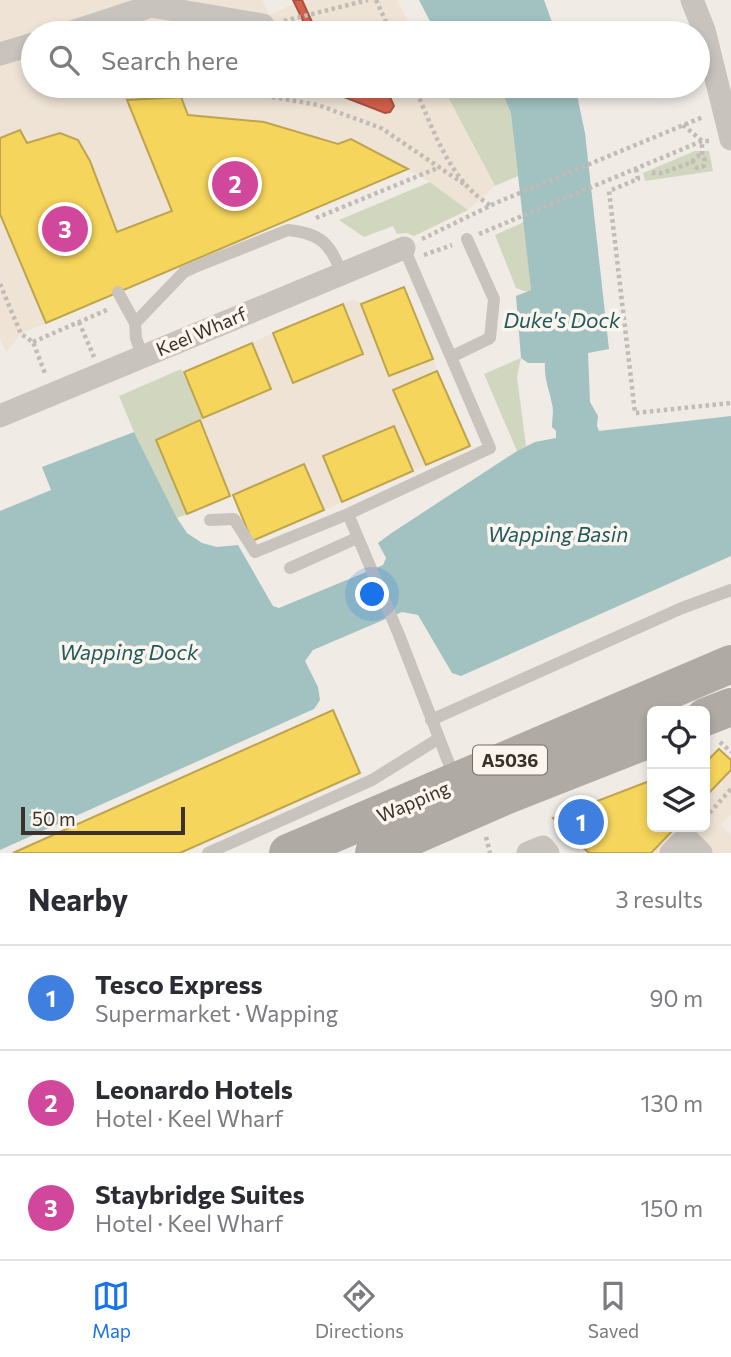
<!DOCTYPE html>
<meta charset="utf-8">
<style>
body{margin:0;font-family:Commissioner,sans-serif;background:#f7f7f7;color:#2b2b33}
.controls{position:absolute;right:21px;bottom:21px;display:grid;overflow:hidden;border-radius:10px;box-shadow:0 4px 10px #0003}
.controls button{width:63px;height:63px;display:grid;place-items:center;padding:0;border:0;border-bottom:2px solid #e1e1e2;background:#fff;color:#2b2b33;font:35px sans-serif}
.scale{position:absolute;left:21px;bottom:18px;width:164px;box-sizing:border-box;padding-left:7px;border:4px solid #3b302b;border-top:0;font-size:19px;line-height:24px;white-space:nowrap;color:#3b302b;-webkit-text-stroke:5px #fbf5ee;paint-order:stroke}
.you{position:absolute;left:373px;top:595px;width:24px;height:24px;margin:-18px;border:5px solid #fff;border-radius:50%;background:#1a73e8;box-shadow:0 0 0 10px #1a73e833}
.badge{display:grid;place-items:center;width:46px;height:46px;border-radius:50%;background:#1a73e8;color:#fff;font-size:23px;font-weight:700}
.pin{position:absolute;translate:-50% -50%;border:4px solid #fff;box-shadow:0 2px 7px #0006}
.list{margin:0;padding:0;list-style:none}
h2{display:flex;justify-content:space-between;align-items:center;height:91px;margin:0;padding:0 28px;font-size:30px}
h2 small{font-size:23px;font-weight:400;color:#7c7c81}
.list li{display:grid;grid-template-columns:46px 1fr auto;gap:21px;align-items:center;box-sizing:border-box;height:105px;padding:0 28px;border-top:2px solid #e1e1e2}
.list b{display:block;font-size:26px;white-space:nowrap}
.list p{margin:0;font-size:23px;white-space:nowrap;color:#7c7c81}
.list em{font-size:23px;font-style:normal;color:#7c7c81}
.icon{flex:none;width:38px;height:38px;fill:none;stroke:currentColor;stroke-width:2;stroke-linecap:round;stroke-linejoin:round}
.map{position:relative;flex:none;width:731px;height:853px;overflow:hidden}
.search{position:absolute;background:#fff;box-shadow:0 4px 10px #0003;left:21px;right:21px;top:21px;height:77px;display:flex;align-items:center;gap:18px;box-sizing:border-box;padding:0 24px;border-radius:38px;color:#7c7c81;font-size:26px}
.sheet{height:406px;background:#fff}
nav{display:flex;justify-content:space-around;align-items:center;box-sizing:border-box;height:98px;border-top:2px solid #e1e1e2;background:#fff;font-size:19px;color:#7c7c81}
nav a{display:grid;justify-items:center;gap:4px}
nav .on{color:#1a73e8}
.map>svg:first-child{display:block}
</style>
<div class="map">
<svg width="731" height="853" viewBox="0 0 731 853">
<rect width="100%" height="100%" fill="#f0ebe5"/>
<path fill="#d1d6bf" d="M442 86H500L511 114 518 176 495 186Z
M695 151H709L713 171 645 181 643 173Z
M430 182 468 210 414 236 407 233 397 234 393 226 364 237 339 220Z
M524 222 531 291H524L516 288 495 235Z
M521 358 517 377 526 446 517 451 484 374Z
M181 369 203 418 156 440 187 514 177 518 134 432 119 396Z"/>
<path fill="#eee3d5" d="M0 0H262L269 15 303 0H397L414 33H33V86H316L385 113 390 112 394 106 385 86H442L495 186 468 210 430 182 351 139 338 144 188 115 180 97 127 100 172 211 117 232 78 140 60 133 27 143 20 130 0 138Z
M0 214 46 323 21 334 6 352 0 338Z
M354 299 361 304 389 376 433 359 437 371 393 390 426 465 413 471 394 427 342 502 324 510 304 464 230 496 200 420 271 390 252 343 273 333 293 383 363 354 343 304Z
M731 770V814L721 825 731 835V853H651L676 827H705V797Z"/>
<path fill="#a1c2c1" d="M419 0H544L556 33H436Z
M500 86H575L585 133 609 349 588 353 590 402 598 416 597 426 599 431 731 416V556L461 676 452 673 418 615 402 612 313 650 305 661 318 687 320 700 314 709 0 850V511L51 490 42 467 134 432 177 518 187 533 202 543 217 547 238 545 273 606 279 608 383 565 386 558 378 543 390 534 517 451 535 442 556 438V431L552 427C552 419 554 410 552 404 549 389 544 379 545 363H528L521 358 516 296 531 290 511 114Z"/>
<path fill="#f6d55c" stroke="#bea44d" stroke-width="2" d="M181 97 188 115 264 122 338 144 351 139 408 169 46 323 0 214V138L20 130 27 143 60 133 78 140 90 161 117 232 172 211 127 100Z
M404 287 433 359 389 376 361 304Z
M343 304 363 354 293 383 273 333Z
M252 343 271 389 203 418 184 372Z
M437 371 470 446 426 465 393 390Z
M200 420 230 496 187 514 156 440Z
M394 426 413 471 342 502 323 456Z
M304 464 324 510 252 541 233 495Z
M333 710 360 773 180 853H13Z
M719 749 731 760V770L705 797V763Z
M652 780V827H676L651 853H589L553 818Z"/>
<path fill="#d6604d" stroke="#a85243" stroke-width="2" d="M293 0H302L317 33H309Z
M316 86H385L394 106 390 112 385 113Z"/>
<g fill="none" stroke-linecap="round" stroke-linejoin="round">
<path stroke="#c2bbb6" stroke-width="4.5" stroke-dasharray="3.5 3.5" stroke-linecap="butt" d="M376 0 391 33
M284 21 368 0
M210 86 318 105 381 128 464 184
M414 86C433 128 449 181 490 205
M683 125 702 141V156
M693 162a6 6 0 1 1 12 0a6 6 0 1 1-12 0Z
M636 169 638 179 609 191 635 413 731 403
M652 173H662L693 162
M316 218 440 167
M479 234 702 141H711
M422 239 498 202 703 117
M424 255 452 245
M0 284 21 334 33 342 46 376
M79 322 94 357
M33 342 109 309
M720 742 731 752
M705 818 731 789
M486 837 490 853"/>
<path stroke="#c9c3be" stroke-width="12" d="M404 248 451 357
M118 292 135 323
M142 356 136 338 135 323 184 272 195 267 288 230C320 233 330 243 341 272
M348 514 399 635 455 779
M210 520 234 519 255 552 348 514 490 448 451 357 490 338 494 299 467 239
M290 568 357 538
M431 720 682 608 731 590
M208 853 372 780 438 739"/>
<path stroke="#c9c3be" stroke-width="23" d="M692 0 704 30 731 139
M151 6 263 25
M69 33 151 6 157 0
M0 54 33 44
M0 416 404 248
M528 853 543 847 548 853
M671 853 686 838 701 853"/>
<path stroke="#afaaa4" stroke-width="38" d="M705 717 731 707
M288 853 731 664
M374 853 507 795 652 738"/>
</g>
<g text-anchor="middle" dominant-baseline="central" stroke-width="7" stroke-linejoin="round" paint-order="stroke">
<rect fill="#fbf5ee" stroke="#756b66" stroke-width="2" x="473" y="745.5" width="74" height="29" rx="5"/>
<g font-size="18" font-weight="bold" fill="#3b302b">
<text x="510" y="760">A5036</text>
</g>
<g font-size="19" fill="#3b302b" stroke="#fbf5ee">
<text transform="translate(201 331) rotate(-23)">Keel Wharf</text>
<text transform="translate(413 801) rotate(-23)">Wapping</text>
</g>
<g font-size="21" font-style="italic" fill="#1f5a5e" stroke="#fbf5ee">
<text x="562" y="319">Duke's Dock</text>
<text x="558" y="533">Wapping Basin</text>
<text x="129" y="651">Wapping Dock</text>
</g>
</g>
</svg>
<div class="controls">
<button><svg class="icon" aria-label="locate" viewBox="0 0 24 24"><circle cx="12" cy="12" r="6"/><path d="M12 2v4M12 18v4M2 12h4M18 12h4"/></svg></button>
<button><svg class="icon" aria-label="layers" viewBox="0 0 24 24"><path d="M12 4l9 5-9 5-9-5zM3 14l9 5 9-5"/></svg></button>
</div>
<div class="scale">50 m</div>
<div class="you"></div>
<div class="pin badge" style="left:581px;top:822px;background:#3f7fe0">1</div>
<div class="pin badge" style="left:235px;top:184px;background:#d1479c">2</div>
<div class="pin badge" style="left:65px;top:229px;background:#d1479c">3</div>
<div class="search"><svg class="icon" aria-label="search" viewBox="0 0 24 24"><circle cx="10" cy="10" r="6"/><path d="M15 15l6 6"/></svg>Search here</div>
</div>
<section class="sheet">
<h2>Nearby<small>3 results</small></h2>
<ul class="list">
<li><span class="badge" style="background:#3f7fe0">1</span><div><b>Tesco Express</b><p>Supermarket · Wapping</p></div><em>90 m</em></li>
<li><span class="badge" style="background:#d1479c">2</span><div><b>Leonardo Hotels</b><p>Hotel · Keel Wharf</p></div><em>130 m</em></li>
<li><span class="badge" style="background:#d1479c">3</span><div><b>Staybridge Suites</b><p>Hotel · Keel Wharf</p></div><em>150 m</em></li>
</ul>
</section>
<nav>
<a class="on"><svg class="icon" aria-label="map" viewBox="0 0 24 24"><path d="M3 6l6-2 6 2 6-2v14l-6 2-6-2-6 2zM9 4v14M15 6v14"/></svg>Map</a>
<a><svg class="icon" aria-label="directions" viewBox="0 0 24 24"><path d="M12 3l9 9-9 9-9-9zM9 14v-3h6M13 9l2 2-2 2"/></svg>Directions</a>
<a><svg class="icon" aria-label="saved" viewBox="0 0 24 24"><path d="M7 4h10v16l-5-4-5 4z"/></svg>Saved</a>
</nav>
